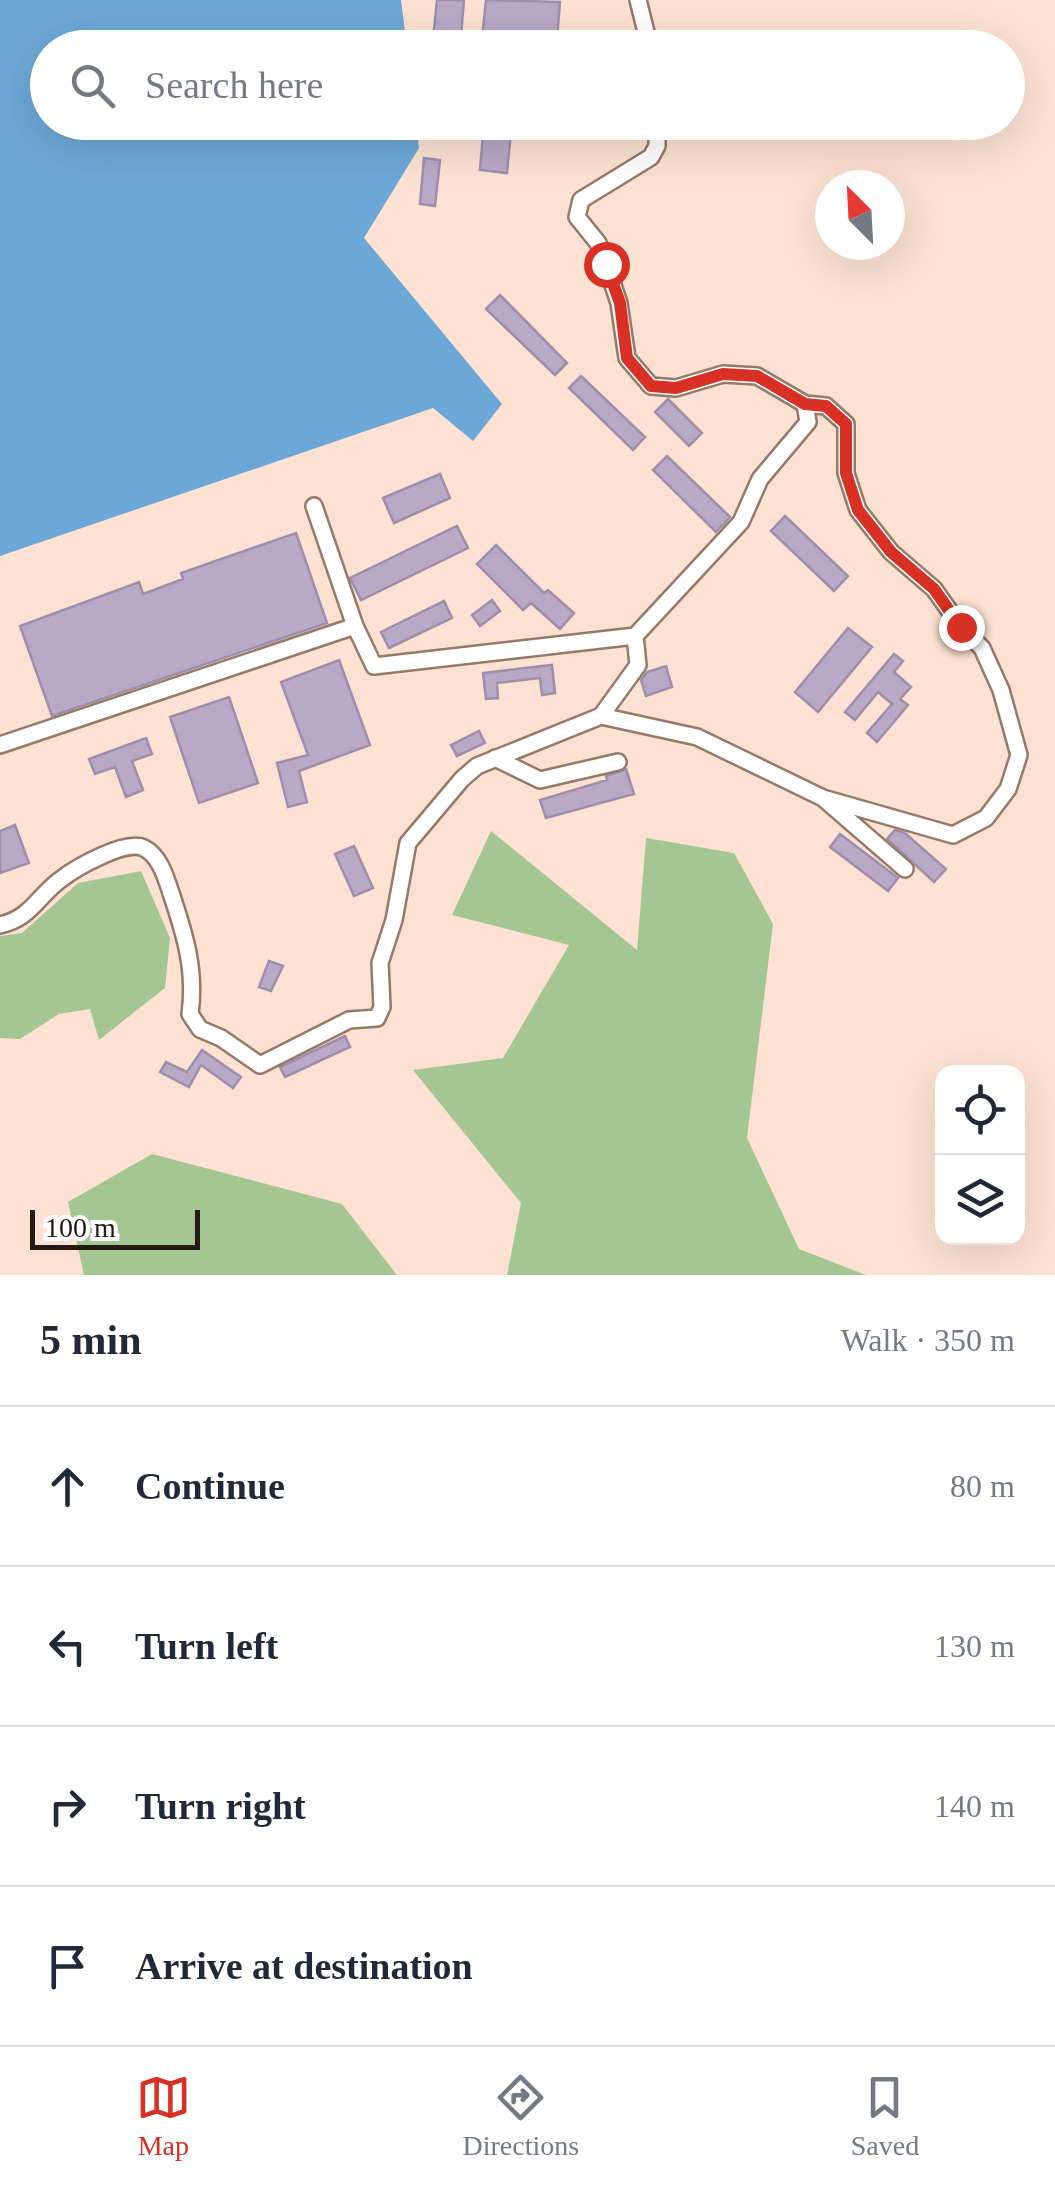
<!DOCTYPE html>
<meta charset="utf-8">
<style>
body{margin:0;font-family:Georgia,serif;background:#f6f6f7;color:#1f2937}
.controls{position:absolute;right:30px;bottom:30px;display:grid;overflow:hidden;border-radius:20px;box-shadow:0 10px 40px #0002}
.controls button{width:90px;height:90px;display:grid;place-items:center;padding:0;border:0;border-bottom:2px solid #e0e1e3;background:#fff;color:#1f2937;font:50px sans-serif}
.compass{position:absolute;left:815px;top:170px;width:90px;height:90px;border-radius:50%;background:#fff;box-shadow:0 10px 40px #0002;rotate:336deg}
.scale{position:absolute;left:30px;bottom:25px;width:170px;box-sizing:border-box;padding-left:10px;border:5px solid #251913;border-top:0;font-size:28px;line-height:35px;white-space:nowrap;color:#251913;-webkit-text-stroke:8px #fff;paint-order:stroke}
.stop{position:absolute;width:30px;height:30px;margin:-22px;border:8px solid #d93025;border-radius:50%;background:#fff}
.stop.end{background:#d93025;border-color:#fff;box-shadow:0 2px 10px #0008}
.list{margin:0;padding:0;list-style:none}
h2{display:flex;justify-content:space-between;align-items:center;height:130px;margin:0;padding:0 40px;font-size:42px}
h2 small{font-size:32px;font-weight:400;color:#747a83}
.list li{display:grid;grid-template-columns:65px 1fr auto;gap:30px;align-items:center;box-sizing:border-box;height:160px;padding:0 40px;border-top:2px solid #e0e1e3}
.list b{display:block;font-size:38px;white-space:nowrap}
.list em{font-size:32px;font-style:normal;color:#747a83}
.icon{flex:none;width:55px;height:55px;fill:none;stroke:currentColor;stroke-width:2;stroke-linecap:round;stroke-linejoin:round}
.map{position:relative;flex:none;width:1055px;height:1275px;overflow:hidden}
.search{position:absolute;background:#fff;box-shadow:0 10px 40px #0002;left:30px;right:30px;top:30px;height:110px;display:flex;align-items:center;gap:25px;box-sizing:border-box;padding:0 35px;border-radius:55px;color:#747a83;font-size:38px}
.sheet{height:770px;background:#fff}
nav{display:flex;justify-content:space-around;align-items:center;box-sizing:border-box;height:140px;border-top:2px solid #e0e1e3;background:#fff;font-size:28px;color:#747a83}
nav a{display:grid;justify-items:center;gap:5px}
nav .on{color:#d93025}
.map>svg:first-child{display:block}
</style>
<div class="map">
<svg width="1055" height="1275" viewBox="0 0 1055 1275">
<rect width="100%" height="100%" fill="#fde2d3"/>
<path fill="#a4c692" d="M491 831 637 950 646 838 734 853 773 924 747 1138 799 1249 866 1275H507L521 1203 413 1070 503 1058 569 945 452 915Z
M141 871 170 938 165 988 99 1040 90 1009 59 1014 20 1039 0 1038V936L22 933 78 883Z
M152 1154 342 1204 397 1275H84L68 1202Z"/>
<path fill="#6da7d7" d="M0 0H401L407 47 48 48V122L416 123 419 148 364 238 502 404 473 441 433 408 0 556Z"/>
<path fill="#b8a9c7" stroke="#9d8fac" stroke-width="2.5" d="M437 0H464L460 48H432Z
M486 0 560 2 557 39 550 38V48H481Z
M484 122H512L507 173 480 170Z
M424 158 440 160 435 206 420 204Z
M500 295 567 363 555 375 486 309Z
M581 376 645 437 633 450 569 388Z
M668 399 702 433 689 446 655 412Z
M667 456 730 517 716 532 653 470Z
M440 474 450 498 394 523 383 498Z
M785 516 848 576 834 591 771 531Z
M457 526 468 548 361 600 350 578Z
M296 533 327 623 52 716 20 626 139 582 143 594 183 579 181 573Z
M496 545 544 593 548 590 574 613 560 629 531 603 523 610 477 564Z
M492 600 500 611 480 626 472 615Z
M444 601 452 618 389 648 381 632Z
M848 628 872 647 818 712 795 692Z
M894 654 903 661 894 672 911 687 900 699 908 705 877 742 867 733 892 704 878 692 855 720 845 712Z
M339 660 370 745 299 771 307 802 288 807 277 763 308 755 281 682Z
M552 665 555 693 542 695 540 678 497 683 498 698 486 699 483 673Z
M666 666 672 687 646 696 641 680 647 672Z
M229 697 258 783 199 803 170 717Z
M479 731 485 743 457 756 451 745Z
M146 738 152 754 132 761 143 790 126 797 115 767 95 774 89 759Z
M626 769 634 794 546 818 540 800 607 780 606 776Z
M15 825 29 863 0 873V831Z
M895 830 905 833 946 869 934 882 887 839Z
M840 834 898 878 888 891 830 847Z
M354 846 373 888 354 896 335 854Z
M269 961 283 966 271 991 259 987Z
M345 1036 350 1047 285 1077 280 1067Z
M202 1050 241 1077 233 1088 201 1065 189 1087 160 1072 166 1062 187 1072Z"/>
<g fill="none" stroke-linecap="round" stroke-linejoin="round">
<g stroke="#977968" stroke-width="20">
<path id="minor" d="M638 0 650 48
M805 404 826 406 846 424V473L858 510 891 552 934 589 961 627 982 648 1001 690 1019 755 1008 789 986 818 953 835 823 798
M314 506 355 626 374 666 635 636 741 522 760 479 808 422 805 404 757 376 723 374 676 388 651 386 627 358 619 303 606 264 598 243 577 217 581 200 651 157 657 146V122
M601 716 697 737 823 798 905 869
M0 745 355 626
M495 758 540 780 618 762
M0 925C31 918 37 897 60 880 75 868 126 839 144 848 160 856 166 878 171 893 185 935 196 970 190 1014L200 1029 221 1038 260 1065 349 1020 377 1018 382 1007 380 963 394 920 408 843 462 779 477 766 601 716 638 665 635 636"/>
</g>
<use href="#minor" stroke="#fff" stroke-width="15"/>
</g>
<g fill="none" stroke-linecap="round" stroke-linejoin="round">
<path stroke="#d93025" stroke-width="12" d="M606 264 620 303 627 358 651 386 676 388 723 374 757 376 805 404 826 406 846 424V473L858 510 891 552 934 589 961 627"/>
</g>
</svg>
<div class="controls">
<button><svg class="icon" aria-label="locate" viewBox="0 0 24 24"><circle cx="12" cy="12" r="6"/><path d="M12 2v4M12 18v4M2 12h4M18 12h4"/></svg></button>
<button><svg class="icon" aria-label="layers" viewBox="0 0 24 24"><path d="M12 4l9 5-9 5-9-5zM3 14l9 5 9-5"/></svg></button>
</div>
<svg class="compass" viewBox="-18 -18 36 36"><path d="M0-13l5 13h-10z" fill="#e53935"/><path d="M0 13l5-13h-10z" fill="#747a83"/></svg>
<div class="scale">100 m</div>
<div class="stop" style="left:606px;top:264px"></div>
<div class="stop end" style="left:961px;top:627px"></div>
<div class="search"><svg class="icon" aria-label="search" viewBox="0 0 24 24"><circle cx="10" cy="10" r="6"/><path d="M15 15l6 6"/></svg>Search here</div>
</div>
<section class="sheet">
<h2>5 min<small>Walk · 350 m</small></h2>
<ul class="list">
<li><svg class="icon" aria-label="ahead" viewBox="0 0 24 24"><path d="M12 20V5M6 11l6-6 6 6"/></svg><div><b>Continue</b></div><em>80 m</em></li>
<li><svg class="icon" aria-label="left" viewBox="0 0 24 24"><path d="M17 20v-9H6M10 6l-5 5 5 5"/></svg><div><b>Turn left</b></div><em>130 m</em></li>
<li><svg class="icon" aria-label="right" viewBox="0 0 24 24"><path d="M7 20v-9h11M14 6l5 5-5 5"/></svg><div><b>Turn right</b></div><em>140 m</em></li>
<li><svg class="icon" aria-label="arrive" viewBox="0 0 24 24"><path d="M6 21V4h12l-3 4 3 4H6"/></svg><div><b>Arrive at destination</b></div></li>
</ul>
</section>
<nav>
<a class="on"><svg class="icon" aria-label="map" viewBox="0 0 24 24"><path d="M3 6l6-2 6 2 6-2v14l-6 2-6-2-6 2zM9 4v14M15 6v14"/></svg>Map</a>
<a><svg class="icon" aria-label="directions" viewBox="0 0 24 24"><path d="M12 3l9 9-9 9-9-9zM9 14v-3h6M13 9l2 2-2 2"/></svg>Directions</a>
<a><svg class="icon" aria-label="saved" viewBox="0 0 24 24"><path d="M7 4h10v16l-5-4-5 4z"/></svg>Saved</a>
</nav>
